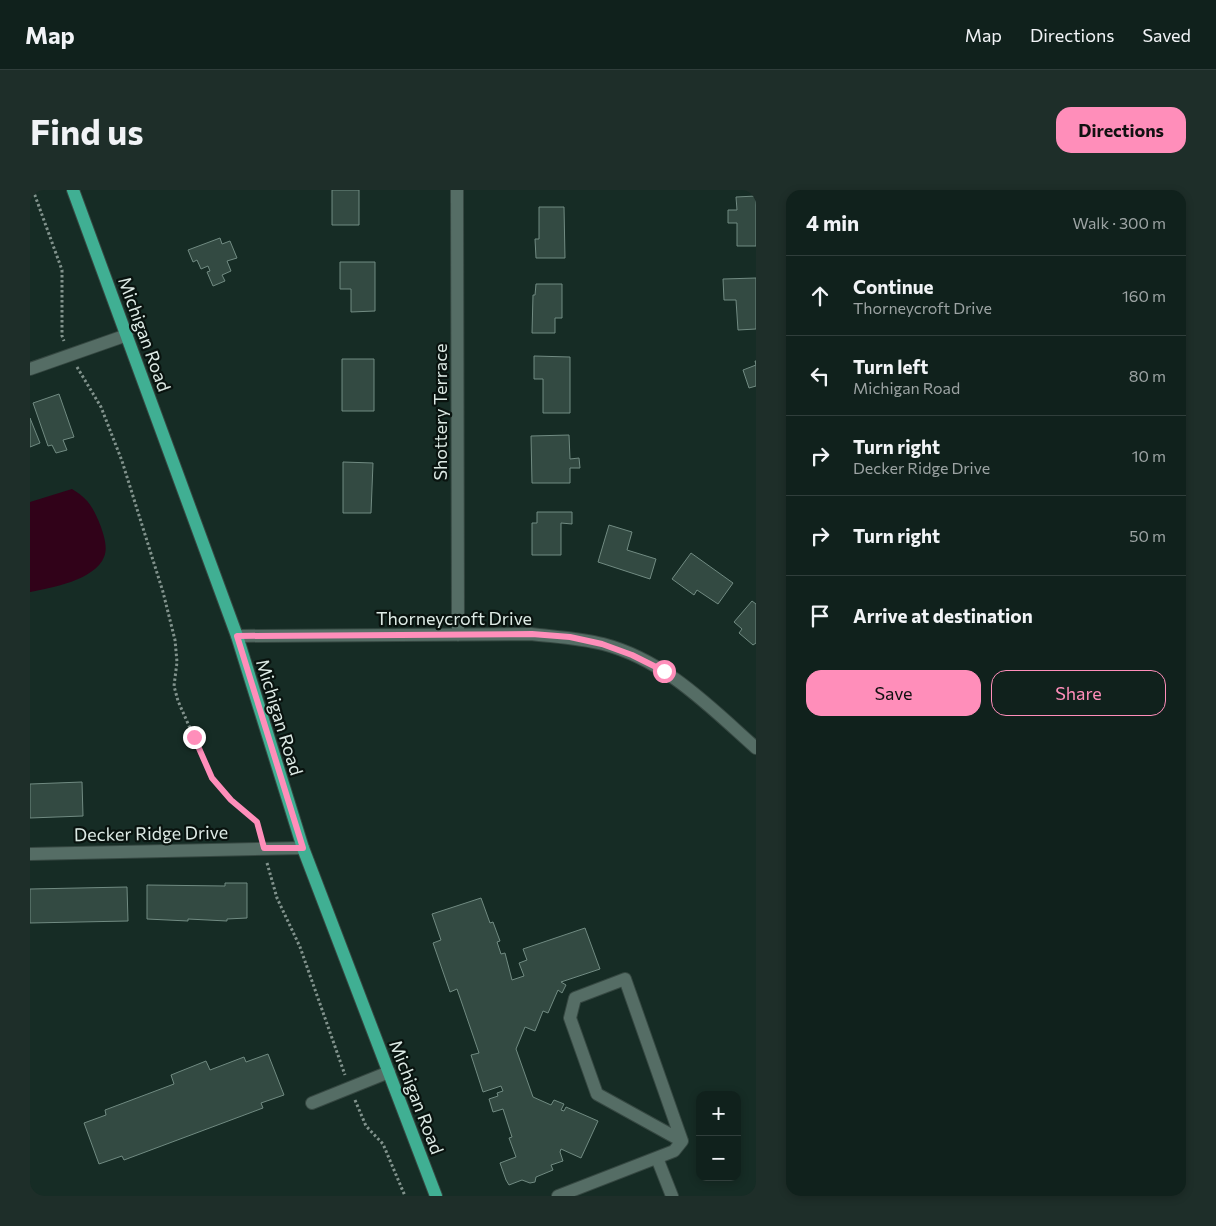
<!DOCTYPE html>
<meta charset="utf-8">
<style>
body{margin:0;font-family:Commissioner,sans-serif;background:#1e2e29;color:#f1f3f6}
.controls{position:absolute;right:15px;bottom:15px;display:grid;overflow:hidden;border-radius:10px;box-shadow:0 2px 8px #0003}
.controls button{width:45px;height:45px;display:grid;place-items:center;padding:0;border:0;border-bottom:1px solid #303e3b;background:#10211c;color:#f1f3f6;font:25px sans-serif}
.stop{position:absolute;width:15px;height:15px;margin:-11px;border:4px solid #ff8eba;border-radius:50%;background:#fff}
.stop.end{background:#ff8eba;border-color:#fff;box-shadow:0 1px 5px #0008}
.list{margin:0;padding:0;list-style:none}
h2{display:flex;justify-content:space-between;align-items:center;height:65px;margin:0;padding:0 20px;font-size:21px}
h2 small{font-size:16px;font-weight:400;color:#9ca3a3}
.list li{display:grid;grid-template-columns:32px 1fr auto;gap:15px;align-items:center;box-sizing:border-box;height:80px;padding:0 20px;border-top:1px solid #303e3b}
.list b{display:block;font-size:19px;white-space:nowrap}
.list p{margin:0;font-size:16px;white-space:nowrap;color:#9ca3a3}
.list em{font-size:16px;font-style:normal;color:#9ca3a3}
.actions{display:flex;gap:10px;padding:15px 20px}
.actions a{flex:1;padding:11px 0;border:1px solid #ff8eba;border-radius:15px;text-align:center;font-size:18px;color:#ff8eba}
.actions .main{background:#ff8eba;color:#111}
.icon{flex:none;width:28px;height:28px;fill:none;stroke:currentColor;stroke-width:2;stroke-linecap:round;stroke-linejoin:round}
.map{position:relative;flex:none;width:726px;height:1006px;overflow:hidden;border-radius:15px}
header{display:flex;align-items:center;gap:30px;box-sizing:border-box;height:70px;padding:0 25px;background:#10211c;border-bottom:1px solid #303e3b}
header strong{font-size:24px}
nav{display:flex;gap:28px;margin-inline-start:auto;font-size:18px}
.intro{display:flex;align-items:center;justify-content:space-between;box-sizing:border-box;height:120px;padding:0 30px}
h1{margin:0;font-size:35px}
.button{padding:12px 22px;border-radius:15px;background:#ff8eba;color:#111;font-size:18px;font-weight:700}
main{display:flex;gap:30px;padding:0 30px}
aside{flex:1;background:#10211c;border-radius:15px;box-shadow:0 2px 8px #0003}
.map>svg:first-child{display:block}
</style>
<header>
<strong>Map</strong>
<nav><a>Map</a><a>Directions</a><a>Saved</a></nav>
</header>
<div class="intro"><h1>Find us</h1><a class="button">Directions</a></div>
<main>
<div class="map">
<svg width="726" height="1006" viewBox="0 0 726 1006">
<rect width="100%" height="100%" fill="#162c25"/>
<path fill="#310219" d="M42 299C59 309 64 319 71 337 74 346 78 358 74 367 65 390 21 398 0 402V312Z"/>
<path fill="#334a42" stroke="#718b82" d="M302 0H329V35H302Z
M726 6V56H707V33H698V20H707L706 7Z
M509 17H534L535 68H506L505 49H509Z
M190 48 192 54 200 51 207 68 197 71 201 81 192 85 195 91 183 96 177 82 180 81 178 76 171 79 167 70 163 72 158 60Z
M310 72H345V121L321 122V99H310Z
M726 88V139L708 140 706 110H694L693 89Z
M506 94H532V128H525V143H502L503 105H505Z
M504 166 540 167V223H513V189H504Z
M312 169H344V221H312Z
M725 171H726V196L719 198 713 180 726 175Z
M29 204 44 247 33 250 37 260 26 263 22 255 18 256 3 213Z
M0 228 10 253 0 257Z
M539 245 540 269 549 268 550 278H540V293H502L501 246Z
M313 272 343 273 341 323H313Z
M507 322H542V334L531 333V365H502V333H507Z
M579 335 602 342 597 360 626 369 620 389 568 372Z
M661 363 703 393 688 414 667 400 664 405 642 389Z
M722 411 726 414V453L723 455 709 443 712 439 704 432Z
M52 592 53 626 0 628V594Z
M195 693H217V728L197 729V731L158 729V731L117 729V695L195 696Z
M97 697 98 731 0 733V699Z
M451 708 460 733 463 732 470 751 467 752 471 764 475 763 482 790 494 786 489 773 497 770 493 759 555 738 570 779 531 792 536 795 532 803 528 800 518 823 513 821 505 841 495 837 486 859 503 907 521 915 524 910 534 914 531 920 534 921 536 917 568 931 551 968 531 959 530 962 533 971 521 975 523 980 506 987 505 992 500 993 492 990 479 995 476 990 470 973 486 967 479 948 482 947 473 919 463 922 459 909 468 906 467 903 473 901 471 896 453 902 441 865 449 863 427 799 420 802 403 753 411 750 402 724Z
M238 864 254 905 231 913 233 918 94 970 92 966 69 974 54 933 76 925 75 920 144 894 141 885 176 871 180 880 214 867 216 872Z"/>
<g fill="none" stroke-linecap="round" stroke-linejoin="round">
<g stroke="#364842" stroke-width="14">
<path id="minor" d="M427 0 428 445
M0 179 97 145
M207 446 501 444C526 447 549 448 573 454 635 470 680 517 726 558
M0 664 273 658
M595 789 652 951 567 904 540 828 545 808Z
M282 913 359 882
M627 968 642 1006
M528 1006 644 961 652 951"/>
</g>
<g stroke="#364842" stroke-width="14">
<path id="major" d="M43 0 207 446 273 658 406 1006"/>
</g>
<path stroke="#82938d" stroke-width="3" stroke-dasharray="2.5 2.5" stroke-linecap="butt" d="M3 0 32 80V146L34 151
M47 177 71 217 92 271 133 402 145 450 147 472 144 496 148 511 182 588 201 610 227 632 230 645
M237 673 247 708 270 757 315 885
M325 910 336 936 353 954 375 1006"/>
<use href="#minor" stroke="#556d65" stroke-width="12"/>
<use href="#major" stroke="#40af93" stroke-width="12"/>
</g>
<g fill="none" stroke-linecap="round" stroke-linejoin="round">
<path stroke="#ff8eba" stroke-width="6" d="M164 547 182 588 201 610 227 632 234 658H273L207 446 502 444 540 447 572 454 602 465 634 481"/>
</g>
<g text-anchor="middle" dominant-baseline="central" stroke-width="4.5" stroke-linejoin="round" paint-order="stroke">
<g font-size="18" fill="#ddeae5" stroke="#09130f">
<text transform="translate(115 144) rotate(70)">Michigan Road</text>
<text transform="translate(410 222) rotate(-90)">Shottery Terrace</text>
<text x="424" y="428">Thorneycroft Drive</text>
<text transform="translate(250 527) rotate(73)">Michigan Road</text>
<text transform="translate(121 643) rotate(-1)">Decker Ridge Drive</text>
<text transform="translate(387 907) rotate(69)">Michigan Road</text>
</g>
</g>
</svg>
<div class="controls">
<button>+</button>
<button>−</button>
</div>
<div class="stop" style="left:634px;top:481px"></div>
<div class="stop end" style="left:164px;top:547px"></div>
</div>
<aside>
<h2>4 min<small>Walk · 300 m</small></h2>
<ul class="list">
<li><svg class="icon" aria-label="ahead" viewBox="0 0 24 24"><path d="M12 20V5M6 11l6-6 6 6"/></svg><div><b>Continue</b><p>Thorneycroft Drive</p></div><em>160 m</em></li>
<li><svg class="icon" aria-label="left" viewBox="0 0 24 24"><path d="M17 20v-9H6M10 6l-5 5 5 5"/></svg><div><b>Turn left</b><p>Michigan Road</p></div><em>80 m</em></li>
<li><svg class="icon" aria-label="right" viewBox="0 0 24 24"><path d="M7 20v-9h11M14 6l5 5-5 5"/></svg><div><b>Turn right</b><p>Decker Ridge Drive</p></div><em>10 m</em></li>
<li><svg class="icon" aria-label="right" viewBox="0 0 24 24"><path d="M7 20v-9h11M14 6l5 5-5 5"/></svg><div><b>Turn right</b></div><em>50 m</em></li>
<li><svg class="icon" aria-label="arrive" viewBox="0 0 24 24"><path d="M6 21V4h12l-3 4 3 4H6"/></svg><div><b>Arrive at destination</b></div></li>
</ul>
<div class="actions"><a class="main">Save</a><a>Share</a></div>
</aside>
</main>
